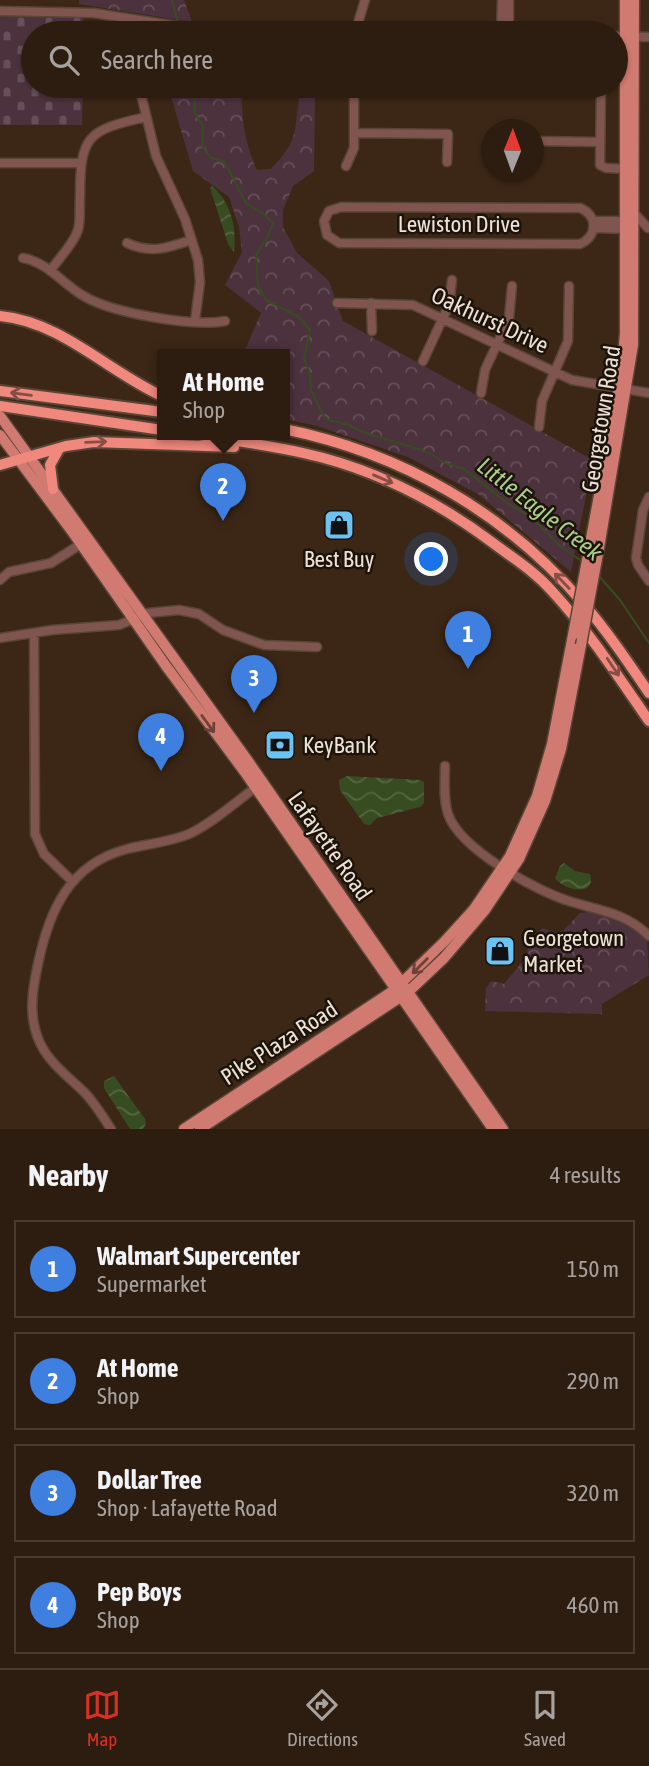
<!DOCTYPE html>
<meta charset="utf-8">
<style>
body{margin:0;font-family:"Asap Condensed",sans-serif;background:#392a1e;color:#f1f3f6}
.compass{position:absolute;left:481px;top:119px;width:63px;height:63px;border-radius:50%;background:#2d1d10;box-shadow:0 2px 5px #0004;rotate:1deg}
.you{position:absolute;left:432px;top:560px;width:24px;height:24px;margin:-18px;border:5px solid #fff;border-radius:50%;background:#1a73e8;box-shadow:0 0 0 10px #1a73e833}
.badge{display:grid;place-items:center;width:46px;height:46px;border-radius:50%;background:#d93025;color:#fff;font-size:23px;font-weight:700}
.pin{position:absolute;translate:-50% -58px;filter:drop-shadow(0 2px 4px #0008)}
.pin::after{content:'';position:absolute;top:37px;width:24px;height:21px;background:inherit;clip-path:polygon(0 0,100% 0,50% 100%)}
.popup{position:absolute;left:157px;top:349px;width:133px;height:91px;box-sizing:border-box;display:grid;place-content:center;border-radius:0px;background:#2d1d10;filter:drop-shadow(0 2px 5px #0005);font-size:23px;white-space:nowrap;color:#a7a29f}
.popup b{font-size:26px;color:#f1f3f6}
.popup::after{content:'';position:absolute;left:50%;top:100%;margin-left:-14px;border:14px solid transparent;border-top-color:#2d1d10}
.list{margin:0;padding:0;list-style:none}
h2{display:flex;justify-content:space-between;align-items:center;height:91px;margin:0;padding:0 28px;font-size:30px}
h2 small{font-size:23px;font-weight:400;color:#a7a29f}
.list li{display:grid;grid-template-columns:46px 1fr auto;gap:21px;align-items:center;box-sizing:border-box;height:98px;margin:0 14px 14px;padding:0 14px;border:2px solid #483b30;border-radius:0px}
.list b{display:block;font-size:26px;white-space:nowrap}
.list p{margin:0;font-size:23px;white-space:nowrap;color:#a7a29f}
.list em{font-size:23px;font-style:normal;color:#a7a29f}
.icon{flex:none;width:38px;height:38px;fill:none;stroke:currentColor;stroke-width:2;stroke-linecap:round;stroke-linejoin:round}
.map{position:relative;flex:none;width:649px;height:1129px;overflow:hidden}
.search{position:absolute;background:#2d1d10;box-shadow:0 2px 5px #0004;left:21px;right:21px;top:21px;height:77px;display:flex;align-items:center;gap:18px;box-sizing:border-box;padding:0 24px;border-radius:38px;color:#a7a29f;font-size:26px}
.sheet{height:539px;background:#2d1d10}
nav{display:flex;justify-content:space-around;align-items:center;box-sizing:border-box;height:98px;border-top:2px solid #483b30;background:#2d1d10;font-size:19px;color:#a7a29f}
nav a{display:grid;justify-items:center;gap:4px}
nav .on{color:#d93025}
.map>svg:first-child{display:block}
</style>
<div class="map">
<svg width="649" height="1129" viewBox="0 0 649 1129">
<defs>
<pattern id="forest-crowns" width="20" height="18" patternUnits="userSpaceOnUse" patternTransform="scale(1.75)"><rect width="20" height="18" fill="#4c323d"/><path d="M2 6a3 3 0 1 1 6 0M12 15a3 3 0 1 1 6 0" fill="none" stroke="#664f58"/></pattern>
<pattern id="cemetery-stones" width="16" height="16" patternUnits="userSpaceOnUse" patternTransform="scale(1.75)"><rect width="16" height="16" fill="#4c323d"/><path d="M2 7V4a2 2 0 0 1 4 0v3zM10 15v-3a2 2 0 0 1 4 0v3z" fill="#664f58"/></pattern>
<pattern id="water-waves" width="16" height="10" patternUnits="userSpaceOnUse" patternTransform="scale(1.75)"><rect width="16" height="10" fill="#384c22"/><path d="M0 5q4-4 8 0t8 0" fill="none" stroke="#556641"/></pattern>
</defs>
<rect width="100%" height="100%" fill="#3c2716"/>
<path fill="url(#forest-crowns)" d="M79 0H184L192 22 79 4Z
M168 86H241C242 118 244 141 257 170L271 169C298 140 294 136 299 98L315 97 314 171 293 186 283 210V227L297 253 329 281 343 321 593 460 571 572 478 494 408 457 317 426 284 419V355H243L261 313 225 285 242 252 239 227 229 197 193 171Z
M588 912 628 923 647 938 649 975 602 1004V1014L485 1011 486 988 491 981 504 984 527 956 528 946 542 928 553 932 563 931 580 913Z"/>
<path fill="url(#cemetery-stones)" d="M0 14 83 15V33H33V86H83L82 125H0Z"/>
<path fill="url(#water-waves)" d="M212 186C231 202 237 228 234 252L228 244 210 188Z
M347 776 420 780 424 782V803L420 807 377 818 370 825 364 824 340 790 339 780Z
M564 863 575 871 590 874C597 897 564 891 555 878L560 866Z
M114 1076 145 1119 146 1124 143 1129H130L104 1088V1081Z"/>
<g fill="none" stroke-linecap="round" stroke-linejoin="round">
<path stroke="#384c22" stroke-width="2" d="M172 0 178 23
M194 86 195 114 203 126 202 146 211 158 224 161 246 203 264 214 273 223 268 236 256 255 258 286 266 300 299 317 310 330 304 359 309 371 311 390 325 419 349 425 362 432 425 451 445 463 464 469 507 503 531 517 561 547 583 562
M598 575 620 600 649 643"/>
<g stroke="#584535" stroke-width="11">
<path id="minor" d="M0 11 94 13 222 33
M125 33 126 18
M355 33 365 0
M501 33 502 0
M509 33V0
M616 36 649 37
M139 86 156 156 185 219 198 260 200 282 195 321
M601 86 600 165 606 168 628 169
M354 133 448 134 447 162
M534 141 599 142
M0 163H80
M346 166 354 148V86
M341 207 580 208C598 215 598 236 580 244L339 243 327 235 324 221 329 211Z
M634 213 648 228
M594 221H628
M594 228 629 229
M127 243C150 254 168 248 191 240
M23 258C47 262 62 283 82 295 110 313 193 327 225 321
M50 271C59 258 73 245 78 230 81 219 79 208 80 197 80 136 87 130 146 117
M337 303 413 305 572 380 649 393
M371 303 372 331
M423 361 449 305 452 280
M481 393 485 370 509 318 512 286
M539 427 542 401 568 341 569 286
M649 497 643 510 636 558 638 565 649 581
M0 580 9 572 51 563 81 544
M34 633 35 834 44 854 73 882
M0 638 52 630 119 625 148 613 179 610 199 614 223 630 264 645 317 647
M445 766C445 782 443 798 448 814 460 849 537 892 572 902 601 911 626 913 649 936
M111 1129C103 1117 96 1105 86 1094 70 1078 50 1064 40 1043 28 1017 32 991 38 964 49 911 69 864 127 849 147 844 170 842 189 834 213 823 238 800 259 785"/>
</g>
<g stroke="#584535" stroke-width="13">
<path id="major" d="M0 416 248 761 503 1129
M0 435 71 530 166 666 244 771 493 1129
M591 539 621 375 625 334V0
M599 548 633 345 634 0
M184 1129 393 991 444 942 474 909 510 856 537 796 552 744 573 635
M200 1129 408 992 444 958 485 910 519 859 545 801 561 749 581 645"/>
</g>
<g stroke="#584535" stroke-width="14">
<path id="highway" d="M0 316C62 322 107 371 162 396
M0 391 162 412
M0 406 162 430
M284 429C401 453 505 512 583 603 607 631 628 662 649 693
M199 435C234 441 269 445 303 453 372 468 437 501 493 543 513 558 534 571 551 590 588 630 618 676 649 721
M0 465 66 446 94 442 234 447
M53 489 50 465 59 449"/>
</g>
<use href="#minor" stroke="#805550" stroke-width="8"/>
<use href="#major" stroke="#d17a71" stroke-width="10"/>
<use href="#highway" stroke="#f1887e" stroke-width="10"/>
<g stroke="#584535" stroke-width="13" stroke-linecap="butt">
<path id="major-bridge" d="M573 635 591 539
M581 645 599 548"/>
</g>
<use href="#major-bridge" stroke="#d17a71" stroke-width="10"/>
</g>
<defs><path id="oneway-shaft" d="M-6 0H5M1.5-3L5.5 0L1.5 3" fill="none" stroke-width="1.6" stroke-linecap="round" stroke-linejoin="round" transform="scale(1.75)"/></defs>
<g stroke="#864e44">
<use href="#oneway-shaft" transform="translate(21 394) rotate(-173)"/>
<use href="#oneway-shaft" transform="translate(96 442) rotate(-2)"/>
<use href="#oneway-shaft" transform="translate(383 479) rotate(23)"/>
<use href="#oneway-shaft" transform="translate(562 581) rotate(-134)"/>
<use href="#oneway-shaft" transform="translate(613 667) rotate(56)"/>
</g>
<g stroke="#6d4139">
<use href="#oneway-shaft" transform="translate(208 724) rotate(54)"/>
<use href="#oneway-shaft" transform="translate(420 966) rotate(135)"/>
</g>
<defs>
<g id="shop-square" transform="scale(1.575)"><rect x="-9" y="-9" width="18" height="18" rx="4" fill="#6cc3f2" stroke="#1c130b"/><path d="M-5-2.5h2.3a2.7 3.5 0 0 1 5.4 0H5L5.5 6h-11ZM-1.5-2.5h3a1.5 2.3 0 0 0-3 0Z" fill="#111"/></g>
<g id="bank-square" transform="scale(1.575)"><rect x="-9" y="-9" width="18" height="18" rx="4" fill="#6cc3f2" stroke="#1c130b"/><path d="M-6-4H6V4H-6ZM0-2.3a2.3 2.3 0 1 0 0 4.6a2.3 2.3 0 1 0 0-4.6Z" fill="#111"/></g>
</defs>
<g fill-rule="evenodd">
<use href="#shop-square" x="339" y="525"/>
<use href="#bank-square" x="280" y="745"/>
<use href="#shop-square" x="500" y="951"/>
</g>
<g text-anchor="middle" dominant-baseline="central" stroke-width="5" stroke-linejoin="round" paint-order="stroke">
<g font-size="23" fill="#eee1d6" stroke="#1c130b">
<text x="459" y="224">Lewiston Drive</text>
<text transform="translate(490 320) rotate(25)">Oakhurst Drive</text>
<text transform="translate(601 419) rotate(-81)">Georgetown Road</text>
<text transform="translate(330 846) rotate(55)">Lafayette Road</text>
<text transform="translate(279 1043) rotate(-33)">Pike Plaza Road</text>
</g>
<g font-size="23" fill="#eee1d6" stroke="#1c130b" text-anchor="start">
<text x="339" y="559" text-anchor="middle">Best Buy</text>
<text x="303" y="745">KeyBank</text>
<text x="523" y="938">Georgetown<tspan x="523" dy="26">Market</tspan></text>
</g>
<g font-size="24" font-style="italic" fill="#abce89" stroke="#1c130b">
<text transform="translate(540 509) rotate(38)">Little Eagle Creek</text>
</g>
</g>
</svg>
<svg class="compass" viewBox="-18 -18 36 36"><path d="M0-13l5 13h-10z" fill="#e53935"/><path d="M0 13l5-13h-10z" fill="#a7a29f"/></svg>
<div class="you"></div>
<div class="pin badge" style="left:468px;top:669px;background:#3f7fe0">1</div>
<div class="pin badge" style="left:223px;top:521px;background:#3f7fe0">2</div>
<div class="popup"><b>At Home</b>Shop</div>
<div class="pin badge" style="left:254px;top:713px;background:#3f7fe0">3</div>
<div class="pin badge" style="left:161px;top:771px;background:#3f7fe0">4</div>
<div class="search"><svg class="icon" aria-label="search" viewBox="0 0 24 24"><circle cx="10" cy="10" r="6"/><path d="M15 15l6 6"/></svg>Search here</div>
</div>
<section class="sheet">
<h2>Nearby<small>4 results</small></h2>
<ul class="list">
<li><span class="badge" style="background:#3f7fe0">1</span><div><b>Walmart Supercenter</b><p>Supermarket</p></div><em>150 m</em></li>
<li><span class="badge" style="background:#3f7fe0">2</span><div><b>At Home</b><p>Shop</p></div><em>290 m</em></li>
<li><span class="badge" style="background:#3f7fe0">3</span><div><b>Dollar Tree</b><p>Shop · Lafayette Road</p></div><em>320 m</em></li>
<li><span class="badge" style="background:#3f7fe0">4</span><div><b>Pep Boys</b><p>Shop</p></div><em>460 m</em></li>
</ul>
</section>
<nav>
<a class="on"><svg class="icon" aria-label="map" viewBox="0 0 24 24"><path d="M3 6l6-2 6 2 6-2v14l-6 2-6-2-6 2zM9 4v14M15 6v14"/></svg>Map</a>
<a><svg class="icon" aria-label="directions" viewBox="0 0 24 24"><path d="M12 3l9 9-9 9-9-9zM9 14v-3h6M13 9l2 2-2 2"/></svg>Directions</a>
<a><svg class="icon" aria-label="saved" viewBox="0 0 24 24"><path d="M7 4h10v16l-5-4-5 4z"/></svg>Saved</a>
</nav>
